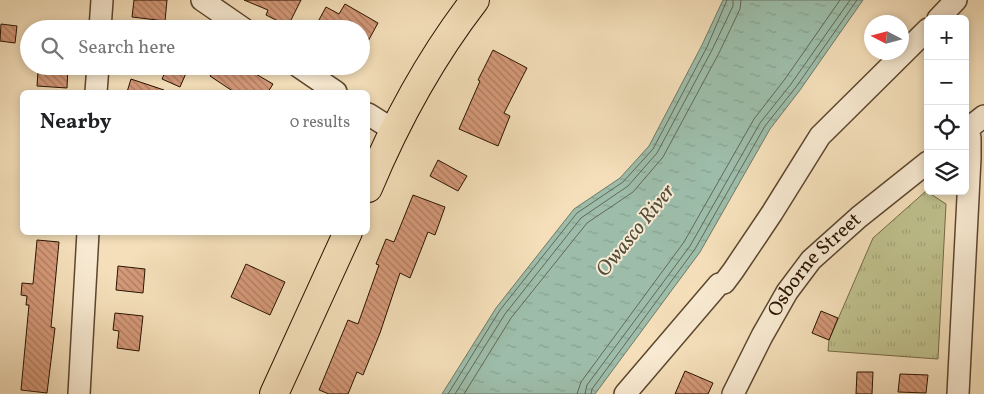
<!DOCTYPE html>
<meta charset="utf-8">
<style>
body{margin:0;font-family:Vollkorn,serif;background:#f6f6f6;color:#202124}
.controls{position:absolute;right:15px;top:15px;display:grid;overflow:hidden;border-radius:8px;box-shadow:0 2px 8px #0003}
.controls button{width:45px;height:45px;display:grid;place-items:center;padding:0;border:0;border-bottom:1px solid #e0e0e0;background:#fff;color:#202124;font:25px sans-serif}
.compass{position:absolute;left:864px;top:15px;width:45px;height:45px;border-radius:50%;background:#fff;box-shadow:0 2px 8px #0003;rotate:276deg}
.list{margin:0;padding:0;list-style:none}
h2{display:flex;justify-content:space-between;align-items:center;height:65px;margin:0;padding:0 20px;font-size:21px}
h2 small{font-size:16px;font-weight:400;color:#757577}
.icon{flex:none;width:28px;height:28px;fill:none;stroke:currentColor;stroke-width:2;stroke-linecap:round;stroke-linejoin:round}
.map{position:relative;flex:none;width:984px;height:394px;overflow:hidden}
.search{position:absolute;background:#fff;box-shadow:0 2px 8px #0003;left:20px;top:20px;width:350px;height:55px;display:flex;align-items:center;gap:12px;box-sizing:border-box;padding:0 18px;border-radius:28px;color:#757577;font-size:19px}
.panel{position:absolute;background:#fff;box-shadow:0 2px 8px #0003;left:20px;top:90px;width:350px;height:145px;border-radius:8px}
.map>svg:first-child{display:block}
</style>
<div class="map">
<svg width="984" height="394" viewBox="0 0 984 394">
<defs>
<pattern id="park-tufts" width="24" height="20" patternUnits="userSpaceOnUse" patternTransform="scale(1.25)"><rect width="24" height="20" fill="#bfc18d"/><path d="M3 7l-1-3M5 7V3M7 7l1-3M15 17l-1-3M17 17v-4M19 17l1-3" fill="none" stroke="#a4a578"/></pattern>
<pattern id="water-ripples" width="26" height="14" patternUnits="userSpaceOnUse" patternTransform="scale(1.25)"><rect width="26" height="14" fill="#9dbdaa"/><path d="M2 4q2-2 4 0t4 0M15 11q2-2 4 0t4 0" fill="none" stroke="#87a290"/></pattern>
<pattern id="building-back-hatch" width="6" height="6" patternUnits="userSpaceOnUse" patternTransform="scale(1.25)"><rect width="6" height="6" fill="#d59979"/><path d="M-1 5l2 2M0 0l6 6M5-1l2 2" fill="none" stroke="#ad7c61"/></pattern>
</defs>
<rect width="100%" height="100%" fill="#f4dfba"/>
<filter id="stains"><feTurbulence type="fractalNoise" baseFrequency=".004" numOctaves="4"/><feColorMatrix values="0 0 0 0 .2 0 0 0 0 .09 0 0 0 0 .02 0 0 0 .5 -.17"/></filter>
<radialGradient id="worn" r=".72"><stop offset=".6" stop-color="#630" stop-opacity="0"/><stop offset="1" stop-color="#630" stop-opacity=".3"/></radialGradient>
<path fill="url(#park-tufts)" stroke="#746a46" d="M926 191 946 204 938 359 828 351 829 340 873 238Z"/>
<path fill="url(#water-ripples)" stroke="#6f7966" d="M723 0H863L800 90 770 129 700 252 595 394H442L496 308 574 209 620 178 649 146 702 45Z"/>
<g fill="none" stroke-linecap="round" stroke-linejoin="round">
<path stroke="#636855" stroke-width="1" d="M448 394 500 310 577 213 623 182 653 149 707 47 727 0
M455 394 505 314 581 218 628 186 657 153 712 50 733 6V0
M464 394 511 318 587 223 633 192 663 157 719 53 740 9 741 0
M577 394 581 382 684 242 754 119 785 79 840 0
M585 394 587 385 690 246 760 123 791 84 850 0
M591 394 592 389 695 249 765 126 796 87 857 0"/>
</g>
<path fill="url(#building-back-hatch)" stroke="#291300" d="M134 0H167L165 21 132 17Z
M244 0H301L288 26 266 15 268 10Z
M345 4 378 23 361 54V29H314L326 7 339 14Z
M1 24 17 26 15 43 0 41Z
M493 50 527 68 504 113 510 116 498 146 459 129 480 81 478 80Z
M51 66H68L67 88 37 86 38 71 50 72Z
M168 66H176L187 71 180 87 162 79Z
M217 66H242L273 84 268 92H234L210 76Z
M131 79 164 90V92H127Z
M438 160 467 176 458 191 430 176Z
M413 195 445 207 435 235 428 232 410 278 400 273 380 333 363 375 357 372 348 394H329L319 390 348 320 358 324 379 265 376 264 386 239 394 242Z
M37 240 59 242 51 327 55 328 47 393 21 390 29 305H26L27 296 21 295 22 283 33 284Z
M246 264 285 282 270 315 231 297Z
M118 266 145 269 143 293 116 290Z
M821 311 838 318 829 340 812 333Z
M115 313 143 316 139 351 117 348 119 331 113 330Z
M685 371 713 383 708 394H675Z
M857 372H873L872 394H856Z
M900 374 928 375 926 393 898 392Z"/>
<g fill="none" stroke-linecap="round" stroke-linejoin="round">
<g stroke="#5c462e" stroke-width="24">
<g id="minor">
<path d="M202 0 244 29"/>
<path d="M938 19 956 0"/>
<path d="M100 29 102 0"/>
<path d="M298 66 336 92"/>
<path d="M96 92 98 66"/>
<path d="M368 114 395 131"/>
<path d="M965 131 984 116"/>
<path d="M79 394 88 232"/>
<path d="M625 394 719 284 724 283 733 271 772 213 820 136 928 29"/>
<path id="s1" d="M733 394 762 336 787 292 811 260 859 217 928 162"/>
<path d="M958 394 970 158V138L968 129"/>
</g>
</g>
<g stroke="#291300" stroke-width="30">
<path id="major" d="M368 188C396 121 431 57 475 0
M274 394 348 232"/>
</g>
<use href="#minor" stroke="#f8ead2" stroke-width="21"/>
<use href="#major" stroke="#f4dfba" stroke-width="28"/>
</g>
<g text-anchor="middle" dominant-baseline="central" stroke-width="4" stroke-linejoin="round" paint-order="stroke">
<g font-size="20" fill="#291300" stroke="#f8ead2">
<text stroke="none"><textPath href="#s1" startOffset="154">Osborne Street</textPath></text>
</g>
<g font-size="21" font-style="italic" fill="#524e3c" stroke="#f8ead2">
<text transform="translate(636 231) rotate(-51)">Owasco River</text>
</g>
</g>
<rect width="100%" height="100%" filter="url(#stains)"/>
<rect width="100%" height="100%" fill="url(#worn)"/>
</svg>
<div class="controls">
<button>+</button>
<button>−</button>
<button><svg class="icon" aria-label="locate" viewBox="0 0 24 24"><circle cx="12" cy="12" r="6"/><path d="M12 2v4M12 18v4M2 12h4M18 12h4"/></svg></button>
<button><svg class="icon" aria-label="layers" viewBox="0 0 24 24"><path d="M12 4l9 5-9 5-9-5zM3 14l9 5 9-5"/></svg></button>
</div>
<svg class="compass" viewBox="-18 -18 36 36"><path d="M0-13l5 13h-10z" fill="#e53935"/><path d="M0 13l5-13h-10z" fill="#757577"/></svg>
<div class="search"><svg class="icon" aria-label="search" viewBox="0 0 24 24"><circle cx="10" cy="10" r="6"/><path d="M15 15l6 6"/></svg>Search here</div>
<section class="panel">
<h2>Nearby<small>0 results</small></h2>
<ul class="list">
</ul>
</section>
</div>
